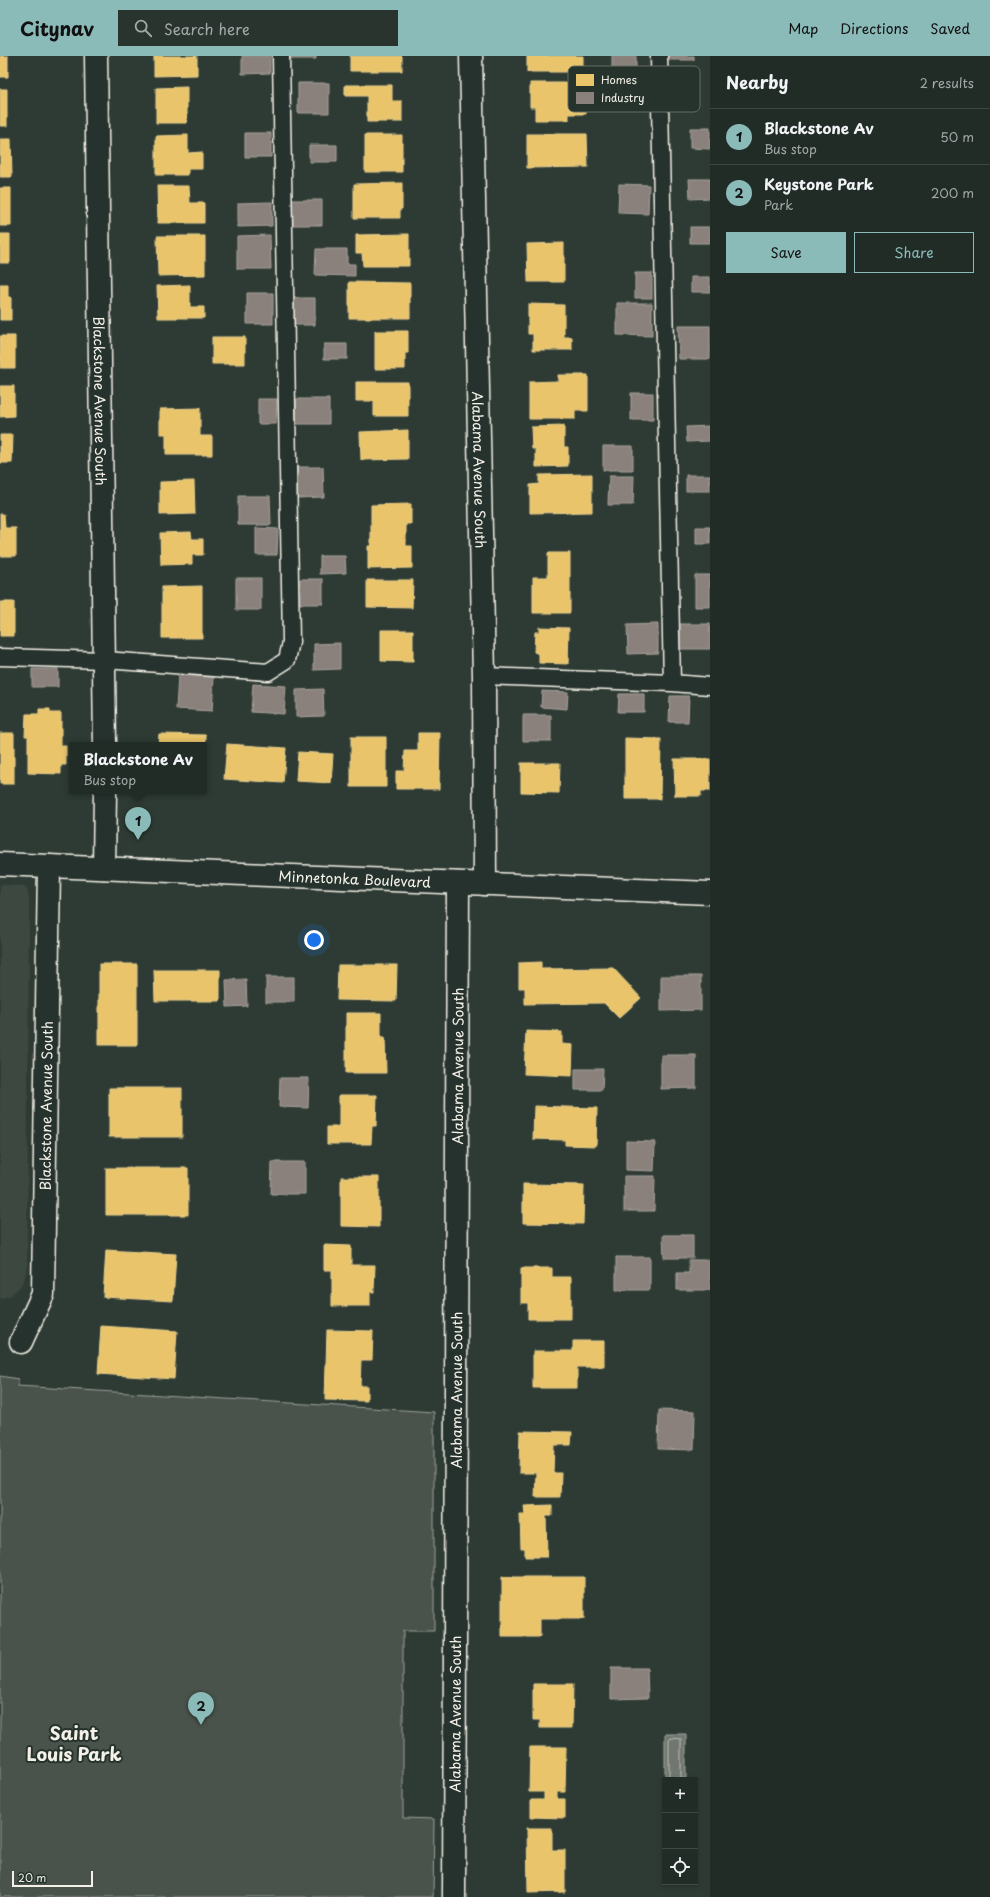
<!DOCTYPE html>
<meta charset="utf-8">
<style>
body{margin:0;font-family:"Playpen Sans",sans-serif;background:#2a342f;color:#f1f3f6}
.controls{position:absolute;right:12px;bottom:12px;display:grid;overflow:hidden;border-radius:0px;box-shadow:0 2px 6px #0003}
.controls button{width:36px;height:36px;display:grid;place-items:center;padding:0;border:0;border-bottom:1px solid #3f4844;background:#222c27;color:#f1f3f6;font:20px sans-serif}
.scale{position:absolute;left:12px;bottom:10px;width:81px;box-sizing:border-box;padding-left:4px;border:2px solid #f4f1e8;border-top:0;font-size:11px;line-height:14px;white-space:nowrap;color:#f4f1e8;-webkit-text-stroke:3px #26332d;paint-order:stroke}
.you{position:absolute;left:314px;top:884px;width:14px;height:14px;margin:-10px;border:3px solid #fff;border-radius:50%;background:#1a73e8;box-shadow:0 0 0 6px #1a73e833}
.badge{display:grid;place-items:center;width:26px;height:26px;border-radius:50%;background:#8bbbb9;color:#111;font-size:13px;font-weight:700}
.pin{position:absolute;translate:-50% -33px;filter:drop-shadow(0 1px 2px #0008)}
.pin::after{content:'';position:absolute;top:21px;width:14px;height:12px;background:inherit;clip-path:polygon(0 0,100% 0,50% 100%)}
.popup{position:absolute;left:69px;top:686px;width:138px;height:52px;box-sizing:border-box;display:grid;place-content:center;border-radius:0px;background:#222c27;filter:drop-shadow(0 1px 3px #0005);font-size:13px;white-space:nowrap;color:#a2a7a7}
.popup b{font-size:15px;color:#f1f3f6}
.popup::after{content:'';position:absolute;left:50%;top:100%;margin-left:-8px;border:8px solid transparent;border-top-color:#222c27}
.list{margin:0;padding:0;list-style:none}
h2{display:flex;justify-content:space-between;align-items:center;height:52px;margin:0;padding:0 16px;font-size:17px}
h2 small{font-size:13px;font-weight:400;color:#a2a7a7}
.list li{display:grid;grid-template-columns:26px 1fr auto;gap:12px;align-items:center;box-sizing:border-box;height:56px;padding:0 16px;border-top:1px solid #3f4844}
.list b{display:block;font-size:15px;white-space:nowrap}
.list p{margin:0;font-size:13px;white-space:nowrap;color:#a2a7a7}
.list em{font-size:13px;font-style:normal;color:#a2a7a7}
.actions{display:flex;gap:8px;padding:12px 16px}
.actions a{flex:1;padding:9px 0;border:1px solid #8bbbb9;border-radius:0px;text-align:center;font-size:14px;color:#8bbbb9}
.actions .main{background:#8bbbb9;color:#111}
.icon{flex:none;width:22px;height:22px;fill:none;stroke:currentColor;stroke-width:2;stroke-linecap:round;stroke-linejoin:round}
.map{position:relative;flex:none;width:710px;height:1841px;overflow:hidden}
header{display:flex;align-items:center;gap:24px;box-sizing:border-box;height:56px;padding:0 20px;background:#8bbbb9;color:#111}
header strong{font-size:19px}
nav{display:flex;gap:22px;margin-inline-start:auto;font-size:14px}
.search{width:280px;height:36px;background:#2a342f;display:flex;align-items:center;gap:10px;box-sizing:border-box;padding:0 14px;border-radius:0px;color:#a2a7a7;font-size:15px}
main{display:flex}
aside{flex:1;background:#222c27}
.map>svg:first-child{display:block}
</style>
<header>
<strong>Citynav</strong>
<div class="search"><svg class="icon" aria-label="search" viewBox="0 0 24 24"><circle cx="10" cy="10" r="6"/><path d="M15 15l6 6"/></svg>Search here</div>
<nav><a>Map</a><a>Directions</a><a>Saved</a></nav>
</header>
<main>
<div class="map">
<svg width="710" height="1841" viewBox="0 0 710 1841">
<rect width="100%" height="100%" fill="#2e3b34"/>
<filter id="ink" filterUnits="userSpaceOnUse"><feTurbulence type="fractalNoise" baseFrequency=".025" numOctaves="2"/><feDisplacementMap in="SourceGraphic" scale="8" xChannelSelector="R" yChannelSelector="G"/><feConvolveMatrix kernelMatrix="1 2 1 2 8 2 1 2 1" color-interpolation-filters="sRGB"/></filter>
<g filter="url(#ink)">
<path fill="#3c4841" d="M0 829 23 830 27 834 29 841V875L27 1211 25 1221 20 1231 11 1239 0 1243Z"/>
<path fill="#48524c" stroke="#9ea29a" d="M0 1320 18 1323V1330L434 1356V1575H403V1762L434 1763 433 1841H0Z"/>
<path fill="#6f7770" stroke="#a4a8a0" d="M665 1678H686V1722H665Z"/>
<path fill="#e9c46a" stroke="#ecd290" d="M0 0H8V21H0Z
M154 0H197V19L154 20Z
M350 0H402V15H350Z
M527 0H583V16H527Z
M530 27H569V38H586V58H569V64H535V51H530Z
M345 29H392V45H402V66H367V40H345Z
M187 31V67H156V32Z
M0 33H7V70H0Z
M527 78H587L588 111 527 112Z
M188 79V97L202 96V113H188V119H156V80Z
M365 79H402V116H365Z
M0 83H11L12 121H0Z
M402 127V153H400V162H354V128Z
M157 130H189L190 147H204V167H158Z
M0 132H11V170H0Z
M0 178H10V207H0Z
M409 178V210H363L362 197H356V179Z
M157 180H205V219L158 220Z
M564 187V226H528L527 188Z
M349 226 410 227V262H349Z
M0 229H8V241H11V264H0Z
M190 229V251H204V262H158L157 230Z
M528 248 564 249V281H572V294H533V278H528Z
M375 275H408V297H405V313H375Z
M0 280H15V312H0Z
M212 281H245V308H212Z
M558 319H588V355H575V363H529V326L558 325Z
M356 326H408V360H374V345H356Z
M0 330H14V360L0 361Z
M200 352V380H212V399H166V378H160V353Z
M564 370V391H568V410L536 411V393H532L531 371Z
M408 374V403L361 404 360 376Z
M0 379H13L12 407H0Z
M592 418V456L530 457V429L539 428V419Z
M194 425 195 458 160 459V426Z
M411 448V468H406V490H412V512L368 513V490H371V449Z
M0 458H4L5 472H16V500H0Z
M191 476 192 483H203V499H192V508L161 509 160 477Z
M548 497H570V557H533V521H548Z
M367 524H413L412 552 367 551Z
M202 530V582H162V531Z
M0 546H14V580H0Z
M539 571 569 572 568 608 539 607V598L534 596 535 576H539Z
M381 574H413V606L381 605Z
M39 653H50V657H61V690H66V709H61V718L28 717V680H25L26 658H39Z
M0 677H14V728H0Z
M418 677H440L439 733H396V715H404L405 695H418Z
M159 678 206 679 205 725 204 689H158Z
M351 681H386V731H351Z
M625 682 661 683 660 743H625Z
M227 688 286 692 283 727 224 723Z
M298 696 333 698 331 727 296 725Z
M674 703H710V735H701V740H675Z
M521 707H560L559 737 521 736Z
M541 906V913L613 912 641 942 619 962 604 947 525 948V932H519V907Z
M99 908H137V989H99Z
M338 909H397L396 945 337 944Z
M154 914H220V945H155Z
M346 957H381V981H385L386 1017H346Z
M526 975 562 976V988L573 989 572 1020 524 1018Z
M109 1032H182V1081H109Z
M339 1039H377L376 1070H372L371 1088H327V1071H339Z
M534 1050 597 1052 596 1090 565 1089V1084L533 1083Z
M106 1112H188V1159H106Z
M341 1121H379V1171L341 1170Z
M523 1128 584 1129 583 1168 523 1167Z
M324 1189 351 1190V1209H375L374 1236H370V1250H332V1214H324Z
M106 1194 176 1198 173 1245 103 1241Z
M521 1212H552V1221H571V1263H528V1247H521Z
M101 1270 177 1275 174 1323 98 1318Z
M327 1274 373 1275 372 1304H361L360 1330H367V1345L325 1344Z
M573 1285H604V1311H577V1332H533V1295H573Z
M520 1375 572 1376 571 1389H554L553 1417H561L560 1441H535L536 1417H519Z
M552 1449V1460H546L547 1501H525V1492H521L520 1458H525L524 1450Z
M502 1521H584V1563H540V1581H502Z
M533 1628H573L572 1672H540V1664H533Z
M530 1691H566L565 1736H557V1743H565V1762L531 1761V1744H544V1736H529Z
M527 1772H552V1794H565V1836L528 1837Z"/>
<path fill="#8a817c" stroke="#aaa39c" d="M242 0H270V17L242 18Z
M289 0H316V3H289Z
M612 0H636V18H612Z
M666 0H694V4H666Z
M616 24H648V52H617Z
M298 27H329V57H298Z
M690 72H710V93L690 92Z
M245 77H271V101H245Z
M309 89H337V106H309Z
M689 123H710V142L690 143Z
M619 128 649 129 648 158 618 157Z
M292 144H322V169H292Z
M272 146V170L238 171V147Z
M690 171H710V187H690Z
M270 179 271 213H237V180Z
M316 193H347V208H355V220L315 219Z
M635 217H652V242H635Z
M691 221H710V236H691Z
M247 237H273V268H247Z
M293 242H315V269H293Z
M617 247H652V280L617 279Z
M678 270H710V303H679Z
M324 288H347V303H324Z
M631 337H653V364H631Z
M258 343H277L276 368H258Z
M296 343H329V368H296Z
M710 370V385L687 386 686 371Z
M603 390H633V414H603Z
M297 411H323L324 441 297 442Z
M686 419H710V435H686Z
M609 420H634L633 449H608Z
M238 440H270L271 469H238Z
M696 471H710V488H696Z
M256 472 278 473 277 499H256Z
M320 500H345L346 517 320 518Z
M695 519H710V551H695Z
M236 522H261V554H236Z
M300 523H323V548H300Z
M658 568V597L628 598 627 569Z
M677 568H710V593H676Z
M340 587V613L314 614V588Z
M32 613H58V631H32Z
M178 619 214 621 212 655 176 653Z
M253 628 286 630 284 658 251 656Z
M323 633 324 660 296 661V634Z
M542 635 568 636 567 653 541 651Z
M619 638H644V656H618Z
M670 640H689L688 666H669Z
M523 659H551V685H523Z
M661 920H701V954L661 955Z
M266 921H294V946H266Z
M246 923 247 950 227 951 226 924Z
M661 999H696V1032L661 1033Z
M575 1013H603L602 1034H575Z
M280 1022H309L308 1052 279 1051Z
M626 1085 655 1086 654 1115 626 1114Z
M272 1106H305V1138H271Z
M624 1120H655L654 1155H624Z
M663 1179H693V1202H664Z
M616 1201H650V1234H616Z
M689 1204H710V1234H677V1217H689Z
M659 1354 695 1355 694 1394 658 1393Z
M611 1612H647L648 1642 611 1643Z"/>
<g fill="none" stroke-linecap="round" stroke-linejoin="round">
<path stroke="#bfc0b8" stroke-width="1" d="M669 1724V1684L671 1682 681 1683V1724"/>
<g stroke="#f4f1e8" stroke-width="19">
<path id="lane" d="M659 0 672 627 710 630
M0 601 105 604 268 616 287 604 291 586 281 0
M484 620 672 627"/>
</g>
<g stroke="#f4f1e8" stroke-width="25">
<g id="street">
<path id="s1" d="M96 0 105 689"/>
<path id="s2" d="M471 0 484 620 485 828"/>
<path d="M104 812 105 735"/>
<path id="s3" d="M21 1286 43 1238 49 810"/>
<path id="s4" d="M454 1841 458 827"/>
</g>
</g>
<g stroke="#f4f1e8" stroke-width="25">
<g id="secondary">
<path id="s5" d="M0 808 710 837"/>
</g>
</g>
<use href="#lane" stroke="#26332d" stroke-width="16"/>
<use href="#street" stroke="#26332d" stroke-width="22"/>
<use href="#secondary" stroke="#26332d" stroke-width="22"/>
</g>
</g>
<g text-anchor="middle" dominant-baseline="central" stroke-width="4" stroke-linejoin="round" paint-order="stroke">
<g font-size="14" fill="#f4f1e8" stroke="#26332d">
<text stroke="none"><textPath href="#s1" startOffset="345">Blackstone Avenue South</textPath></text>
<text stroke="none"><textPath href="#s2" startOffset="414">Alabama Avenue South</textPath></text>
<text stroke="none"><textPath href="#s5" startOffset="355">Minnetonka Boulevard</textPath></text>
<text stroke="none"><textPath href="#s4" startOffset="831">Alabama Avenue South</textPath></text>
<text stroke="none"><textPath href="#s3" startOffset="241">Blackstone Avenue South</textPath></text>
<text stroke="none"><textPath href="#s4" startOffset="507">Alabama Avenue South</textPath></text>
<text stroke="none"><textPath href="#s4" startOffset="183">Alabama Avenue South</textPath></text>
</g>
<g font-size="18" font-weight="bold" fill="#f4f1e8" stroke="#26332d">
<text x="74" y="1676">Saint<tspan x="74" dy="21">Louis Park</tspan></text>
</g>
</g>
<rect x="568" y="10" width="132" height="46" rx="6" fill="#26332d" stroke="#646c65" stroke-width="1"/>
<rect x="576" y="18" width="18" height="12" fill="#e9c46a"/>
<rect x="576" y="36" width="18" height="12" fill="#8a817c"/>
<g font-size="11" fill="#f4f1e8">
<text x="601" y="28">Homes</text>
<text x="601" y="46">Industry</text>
</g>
</svg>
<div class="controls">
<button>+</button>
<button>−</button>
<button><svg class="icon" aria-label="locate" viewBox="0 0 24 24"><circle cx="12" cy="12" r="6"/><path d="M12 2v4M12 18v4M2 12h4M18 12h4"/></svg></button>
</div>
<div class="scale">20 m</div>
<div class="you"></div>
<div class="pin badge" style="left:138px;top:784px">1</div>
<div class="popup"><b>Blackstone Av</b>Bus stop</div>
<div class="pin badge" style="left:201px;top:1669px">2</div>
</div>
<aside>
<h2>Nearby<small>2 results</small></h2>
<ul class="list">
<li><span class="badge">1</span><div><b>Blackstone Av</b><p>Bus stop</p></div><em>50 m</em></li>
<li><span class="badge">2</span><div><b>Keystone Park</b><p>Park</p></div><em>200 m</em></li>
</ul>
<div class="actions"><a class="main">Save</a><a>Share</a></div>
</aside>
</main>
